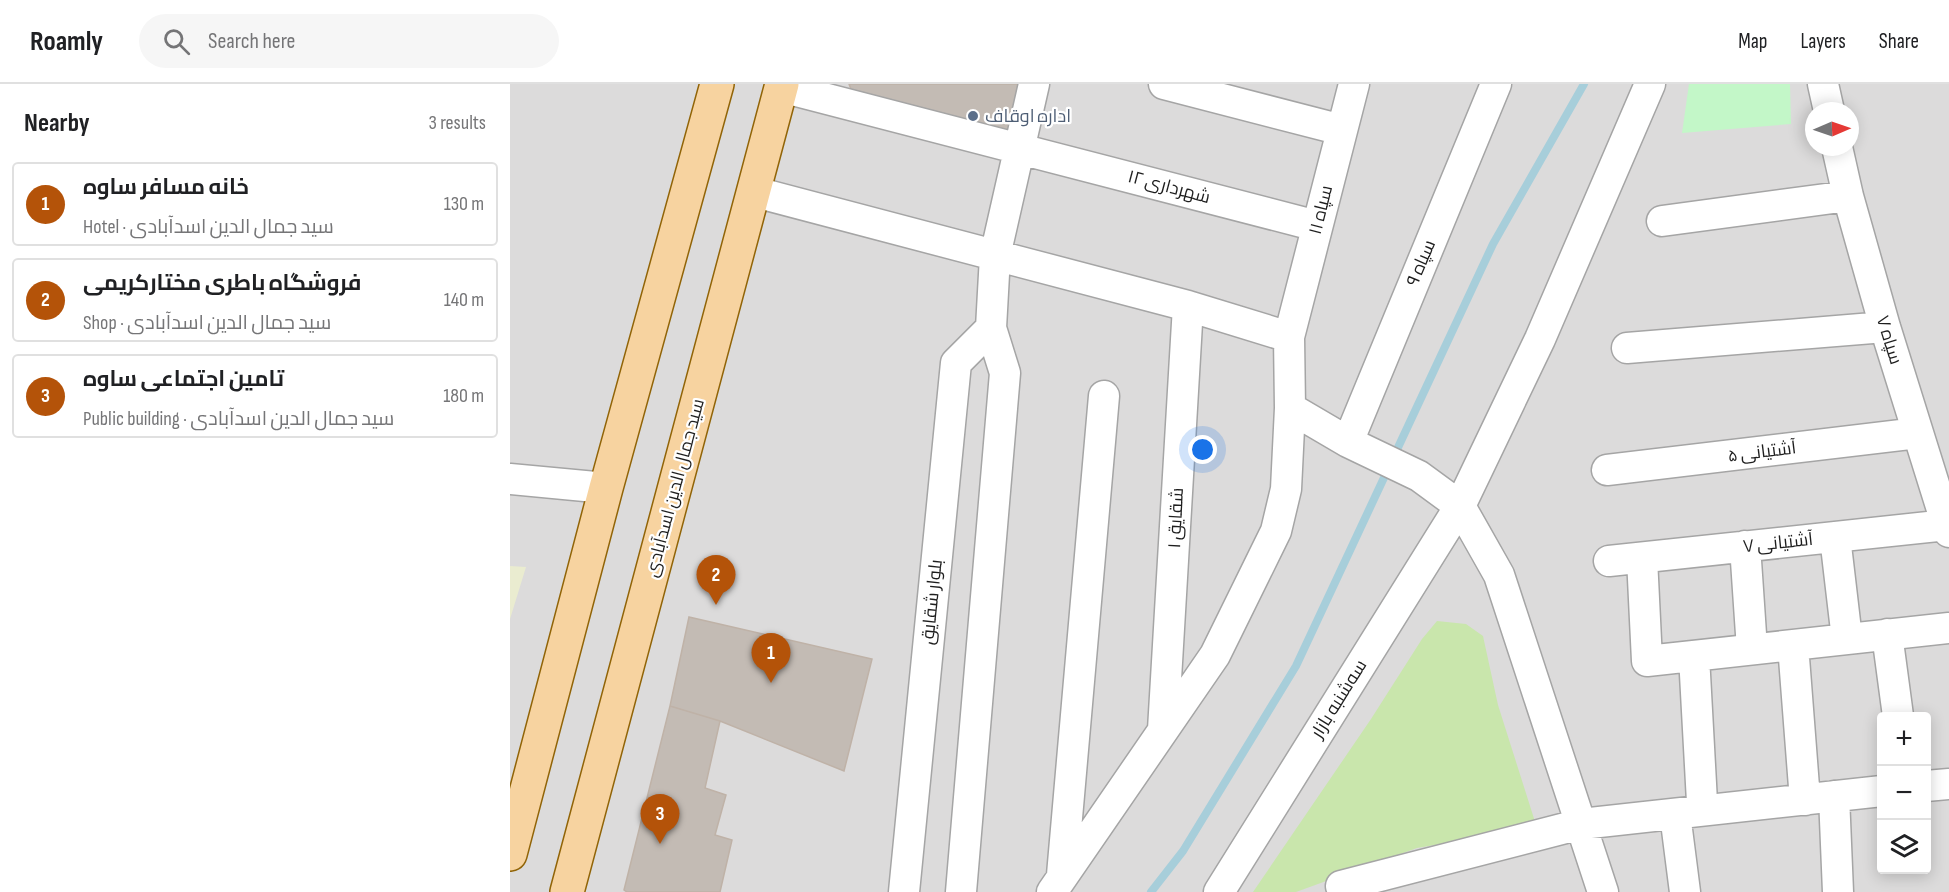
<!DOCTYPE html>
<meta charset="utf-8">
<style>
body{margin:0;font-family:"Sofia Sans Condensed",Cairo,sans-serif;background:#f6f6f6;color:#202124}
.controls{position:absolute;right:18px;bottom:18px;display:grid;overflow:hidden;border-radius:6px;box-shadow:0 3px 15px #0003}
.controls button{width:54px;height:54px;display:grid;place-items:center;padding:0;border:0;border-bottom:2px solid #e0e0e0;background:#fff;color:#202124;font:30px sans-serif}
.compass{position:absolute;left:1295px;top:18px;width:54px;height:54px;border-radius:50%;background:#fff;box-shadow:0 3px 15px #0003;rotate:88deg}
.you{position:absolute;left:693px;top:366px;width:21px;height:21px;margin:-15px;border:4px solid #fff;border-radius:50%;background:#1a73e8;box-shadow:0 0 0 9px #1a73e833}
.badge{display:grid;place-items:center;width:39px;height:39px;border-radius:50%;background:#b45309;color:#fff;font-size:20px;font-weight:700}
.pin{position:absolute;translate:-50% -50px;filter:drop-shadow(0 2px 3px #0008)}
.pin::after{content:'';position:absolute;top:32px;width:21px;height:18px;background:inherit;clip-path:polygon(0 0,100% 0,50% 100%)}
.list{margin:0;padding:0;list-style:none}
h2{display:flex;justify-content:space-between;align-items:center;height:78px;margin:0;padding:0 24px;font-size:26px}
h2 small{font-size:20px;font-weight:400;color:#757577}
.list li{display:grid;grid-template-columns:39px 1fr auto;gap:18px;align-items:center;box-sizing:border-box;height:84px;margin:0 12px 12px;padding:0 12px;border:2px solid #e0e0e0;border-radius:6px}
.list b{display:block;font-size:22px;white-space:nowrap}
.list p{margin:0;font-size:20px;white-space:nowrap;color:#757577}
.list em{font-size:20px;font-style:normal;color:#757577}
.icon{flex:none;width:33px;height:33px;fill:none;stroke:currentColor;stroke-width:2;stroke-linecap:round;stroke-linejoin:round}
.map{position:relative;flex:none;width:1439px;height:808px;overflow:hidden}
header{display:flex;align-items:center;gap:36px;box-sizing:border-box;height:84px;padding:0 30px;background:#fff;border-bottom:2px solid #e0e0e0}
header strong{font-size:28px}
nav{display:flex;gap:33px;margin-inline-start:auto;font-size:21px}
.search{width:420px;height:54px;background:#f6f6f6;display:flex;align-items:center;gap:15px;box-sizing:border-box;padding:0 21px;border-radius:33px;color:#757577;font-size:22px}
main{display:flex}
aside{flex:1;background:#fff}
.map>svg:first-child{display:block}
</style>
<header>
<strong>Roamly</strong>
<div class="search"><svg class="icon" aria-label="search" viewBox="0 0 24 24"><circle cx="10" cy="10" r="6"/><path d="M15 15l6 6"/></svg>Search here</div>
<nav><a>Map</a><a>Layers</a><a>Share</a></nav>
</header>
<main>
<aside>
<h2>Nearby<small>3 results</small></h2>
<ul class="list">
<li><span class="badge">1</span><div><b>خانه مسافر ساوه</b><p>Hotel · سید جمال الدین اسدآبادی</p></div><em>130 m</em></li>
<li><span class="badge">2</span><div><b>فروشگاه باطری مختارکریمی</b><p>Shop · سید جمال الدین اسدآبادی</p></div><em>140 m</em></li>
<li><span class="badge">3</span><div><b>تامین اجتماعی ساوه</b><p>Public building · سید جمال الدین اسدآبادی</p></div><em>180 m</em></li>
</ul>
</aside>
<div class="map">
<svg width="1439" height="808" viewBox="0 0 1439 808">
<rect width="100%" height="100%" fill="#eeebe4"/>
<path fill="#dcdbdb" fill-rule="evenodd" d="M0 0H1439V808H0ZM1304 27H1340V63H1304ZM1372 632H1416V786H1372Z"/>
<path fill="#eaecd0" d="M0 482 16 483 0 535Z"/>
<path fill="#c9e6ac" d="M927 537 956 540 973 552 988 621 1027 744 907 764 786 808H743L861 635 912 555Z"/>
<path fill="#c3f7c8" d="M1179 0H1280L1281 40 1172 49Z"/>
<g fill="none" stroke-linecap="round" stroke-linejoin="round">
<path stroke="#a7ceda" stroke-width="8" d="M884 372 983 160 1074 0
M641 808 673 767 786 582 879 383"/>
</g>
<path fill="#c3bbb4" stroke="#bfb2a7" stroke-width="1.5" d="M339 0H512L499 51 344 13Z
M179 533 362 575 334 687 210 637 160 622Z
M160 622 210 637 195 704 216 711 205 751 222 756 210 808H117L114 806Z"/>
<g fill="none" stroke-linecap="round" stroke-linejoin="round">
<g stroke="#a5a5a5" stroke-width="33">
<path id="minor" d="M654 0 832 46
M1313 0 1319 27
M271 3 807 142
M1327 63 1338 112 1375 243 1439 448
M245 108 678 222 779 253
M1152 137 1338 112
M1117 264 1375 243
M780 324 838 358 909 392 950 422 989 491 1093 808
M838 358 986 0
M1097 386 1408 349
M0 395 96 404
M1325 453 1337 555
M1235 462 1242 565
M1132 474 1137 577 1439 544
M1099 477 1437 441
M1377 550 1388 632
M1283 561 1295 716
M1184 572 1192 718
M653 646 678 222
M1416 702 1439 700
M1324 712 1328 808
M1165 730 1175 808
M552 791 594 312
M831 802 1071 740 1372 707
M394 808 446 279 481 244
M451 808 495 289 481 244 485 172 524 0
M542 808 705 571 766 447 776 405 780 324 779 253 844 0
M709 808 950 422 1030 255 1140 0"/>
</g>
<g stroke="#916407" stroke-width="36">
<path id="major" d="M0 770 96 404 207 0
M57 808 272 0"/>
</g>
<use href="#minor" stroke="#fff" stroke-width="30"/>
<use href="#major" stroke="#f7d3a0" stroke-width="33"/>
</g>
<circle fill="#5c6f8a" stroke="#fff" stroke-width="2" cx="463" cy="32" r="6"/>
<g text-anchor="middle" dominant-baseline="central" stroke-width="4.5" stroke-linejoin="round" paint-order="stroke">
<g font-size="18" fill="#4e5e75" stroke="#fff" text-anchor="start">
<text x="475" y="32">اداره اوقاف</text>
</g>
<g font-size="18" fill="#1e1e1e" stroke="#fff">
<text transform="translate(659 103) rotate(15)">شهرداری ۱۲</text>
<text transform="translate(811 126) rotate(-76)">سپاه ۱۱</text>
<text transform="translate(911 179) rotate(-67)">سپاه ۹</text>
<text transform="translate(1379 256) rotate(73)">سپاه ۷</text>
<text transform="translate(1252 368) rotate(-7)">آشتیانی ۵</text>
<text transform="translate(165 404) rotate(-75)">سید جمال الدین اسدآبادی</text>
<text transform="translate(666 434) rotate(-87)">شقایق ۱</text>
<text transform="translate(1268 459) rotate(-6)">آشتیانی ۷</text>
<text transform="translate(422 518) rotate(-84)">بلوار شقایق</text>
<text transform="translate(829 615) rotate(-58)">سه‌شنبه بازار</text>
</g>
</g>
</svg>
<div class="controls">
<button>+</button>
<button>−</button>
<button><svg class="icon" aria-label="layers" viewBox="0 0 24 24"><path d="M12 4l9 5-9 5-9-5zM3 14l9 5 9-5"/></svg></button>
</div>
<svg class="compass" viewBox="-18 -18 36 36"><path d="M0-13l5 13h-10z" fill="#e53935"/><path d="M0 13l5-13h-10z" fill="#757577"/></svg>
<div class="you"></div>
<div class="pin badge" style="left:261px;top:599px">1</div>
<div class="pin badge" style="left:206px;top:521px">2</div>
<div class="pin badge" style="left:150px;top:760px">3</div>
</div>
</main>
